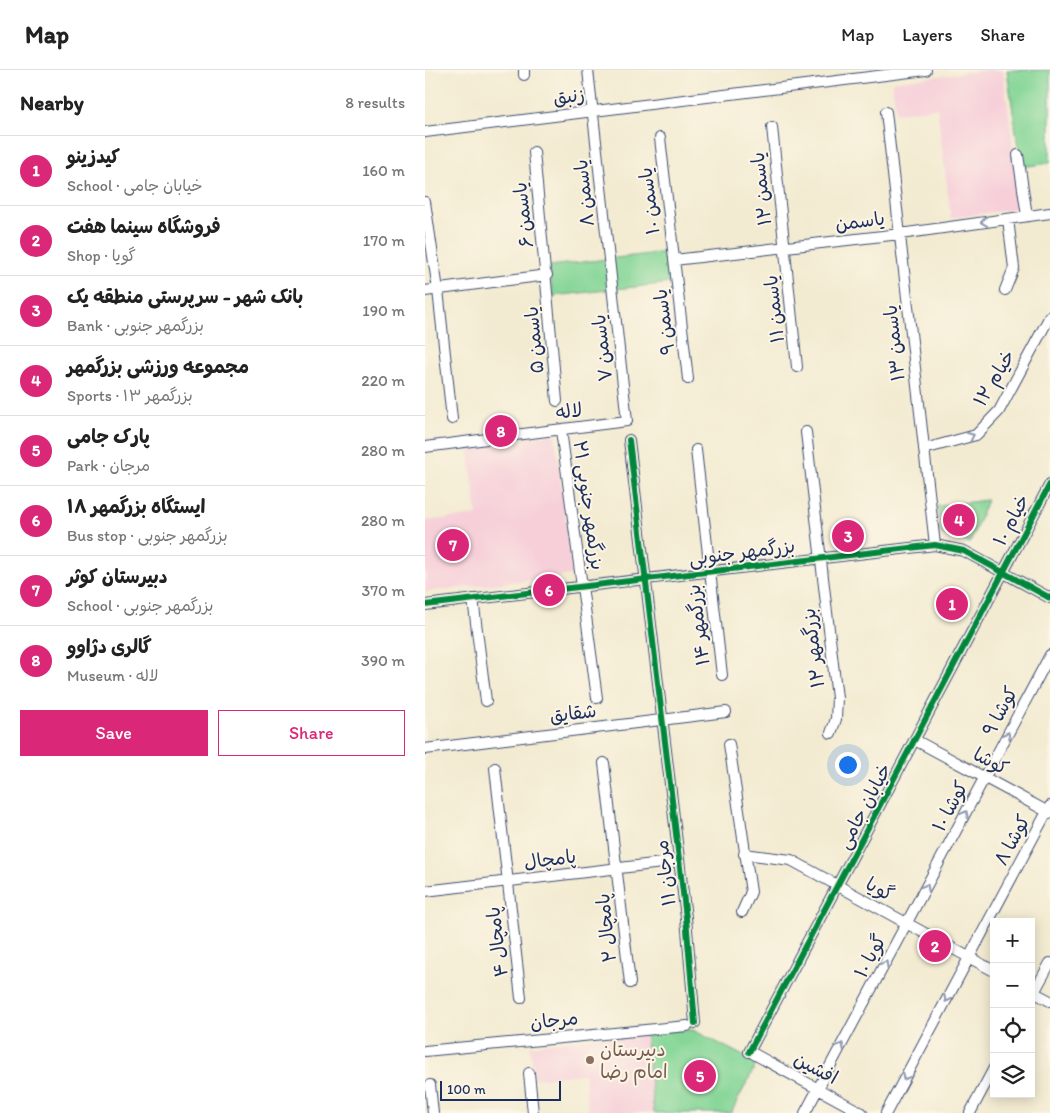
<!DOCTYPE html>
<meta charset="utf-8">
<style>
body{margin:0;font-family:Itim,"Playpen Sans Arabic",sans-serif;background:#f6f6f6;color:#222}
.controls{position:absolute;right:15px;bottom:15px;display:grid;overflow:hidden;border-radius:0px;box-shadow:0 2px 12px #0003}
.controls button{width:45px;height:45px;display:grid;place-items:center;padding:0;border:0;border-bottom:1px solid #e0e0e0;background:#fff;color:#222;font:25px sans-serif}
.scale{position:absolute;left:15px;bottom:12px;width:121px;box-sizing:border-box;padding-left:5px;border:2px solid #1b2f5e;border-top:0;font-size:14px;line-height:18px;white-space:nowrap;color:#1b2f5e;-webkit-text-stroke:4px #fcf5e5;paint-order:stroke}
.you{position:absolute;left:422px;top:694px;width:18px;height:18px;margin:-12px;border:4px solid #fff;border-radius:50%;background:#1a73e8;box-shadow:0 0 0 8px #1a73e833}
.badge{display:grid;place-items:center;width:32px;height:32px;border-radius:50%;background:#db2777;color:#fff;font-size:16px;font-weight:700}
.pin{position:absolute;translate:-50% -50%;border:2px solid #fff;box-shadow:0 1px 5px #0006}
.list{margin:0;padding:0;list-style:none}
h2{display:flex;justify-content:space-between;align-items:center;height:65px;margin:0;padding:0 20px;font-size:21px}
h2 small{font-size:16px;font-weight:400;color:#767676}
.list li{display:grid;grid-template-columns:32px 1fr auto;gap:15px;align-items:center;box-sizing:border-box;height:70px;padding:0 20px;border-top:1px solid #e0e0e0}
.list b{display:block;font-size:19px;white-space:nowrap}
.list p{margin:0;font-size:16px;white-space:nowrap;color:#767676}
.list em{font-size:16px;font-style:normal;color:#767676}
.actions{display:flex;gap:10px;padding:15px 20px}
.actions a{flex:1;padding:11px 0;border:1px solid #db2777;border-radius:0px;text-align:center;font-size:18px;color:#db2777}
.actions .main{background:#db2777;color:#fff}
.icon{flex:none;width:28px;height:28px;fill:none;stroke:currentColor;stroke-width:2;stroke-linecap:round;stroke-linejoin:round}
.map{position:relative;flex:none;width:625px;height:1043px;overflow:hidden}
header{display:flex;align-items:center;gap:30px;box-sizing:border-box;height:70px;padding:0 25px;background:#fff;border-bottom:1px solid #e0e0e0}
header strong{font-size:24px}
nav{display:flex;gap:28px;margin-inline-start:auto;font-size:18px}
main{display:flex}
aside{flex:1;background:#fff}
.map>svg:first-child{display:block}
</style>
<header>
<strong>Map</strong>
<nav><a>Map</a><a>Layers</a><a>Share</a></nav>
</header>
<main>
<aside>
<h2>Nearby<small>8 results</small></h2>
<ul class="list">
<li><span class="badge">1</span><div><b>کیدزینو</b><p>School · خیابان جامی</p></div><em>160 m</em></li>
<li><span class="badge">2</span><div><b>فروشگاه سینما هفت</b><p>Shop · گویا</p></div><em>170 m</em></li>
<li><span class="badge">3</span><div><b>بانک شهر - سرپرستی منطقه یک</b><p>Bank · بزرگمهر جنوبی</p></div><em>190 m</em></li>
<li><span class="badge">4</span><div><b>مجموعه ورزشی بزرگمهر</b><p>Sports · بزرگمهر ۱۳</p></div><em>220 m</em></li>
<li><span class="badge">5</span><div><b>پارک جامی</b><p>Park · مرجان</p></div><em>280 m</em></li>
<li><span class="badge">6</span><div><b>ایستگاه بزرگمهر ۱۸</b><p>Bus stop · بزرگمهر جنوبی</p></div><em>280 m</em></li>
<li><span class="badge">7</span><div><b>دبیرستان کوثر</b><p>School · بزرگمهر جنوبی</p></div><em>370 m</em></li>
<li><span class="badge">8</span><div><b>گالری دژاوو</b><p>Museum · لاله</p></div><em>390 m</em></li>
</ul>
<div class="actions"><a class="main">Save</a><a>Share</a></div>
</aside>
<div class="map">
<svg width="625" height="1043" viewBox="0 0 625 1043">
<rect width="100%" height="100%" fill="#fcf5e5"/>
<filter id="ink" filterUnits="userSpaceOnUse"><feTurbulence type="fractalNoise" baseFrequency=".02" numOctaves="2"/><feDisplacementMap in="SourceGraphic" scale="10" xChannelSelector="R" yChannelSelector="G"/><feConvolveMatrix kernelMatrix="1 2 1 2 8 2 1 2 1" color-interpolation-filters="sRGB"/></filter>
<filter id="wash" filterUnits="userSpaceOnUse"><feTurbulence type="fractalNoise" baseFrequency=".0096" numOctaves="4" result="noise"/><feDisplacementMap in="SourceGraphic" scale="20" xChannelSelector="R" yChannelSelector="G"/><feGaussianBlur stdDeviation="1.12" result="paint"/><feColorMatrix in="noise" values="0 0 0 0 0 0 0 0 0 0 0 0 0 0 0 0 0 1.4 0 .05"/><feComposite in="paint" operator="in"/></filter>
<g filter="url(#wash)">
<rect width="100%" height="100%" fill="#f3ebd1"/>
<path fill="#f6cfd9" d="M562 0H578L596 138 526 148 512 38 471 43 467 12Z
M130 364 147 505 0 522V451L52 445 43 375Z
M220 960 229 1043H163L160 1004 109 1009 105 976Z"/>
<path fill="#85d697" stroke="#50827a" d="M582 0H625V93L596 97Z
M241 182 245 213 128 226 124 196Z
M562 430 545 473 516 464 512 436Z
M220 960H268L332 993 306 1043H229Z"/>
</g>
<g filter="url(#ink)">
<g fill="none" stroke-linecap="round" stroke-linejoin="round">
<g stroke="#3b4b6f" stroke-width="12">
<path id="minor" d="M99 0V5
M461 42 510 475
M347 57 372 297
M0 62 501 0
M235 68 263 309
M109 82 132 331
M593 85 602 146
M0 132 13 220 27 349
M249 190 475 164 625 143
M580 220 589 198 583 149
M0 221 122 205
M136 360 172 628
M381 362 412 628 411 649 406 663
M90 365 202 351 163 0
M204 370 261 848 270 953
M0 377 70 368
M499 379 551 365 574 341 625 246
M271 380 297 605
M48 529 61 631
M0 535 510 475 539 481 625 528
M490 670 625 743
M304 674 326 822 317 842
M0 679 301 642
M179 693 205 913
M70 698 96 928
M319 784 366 790 569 901
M0 821 254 791
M606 921 625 931
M606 928 625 893
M0 981 262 956
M324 982 625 414
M329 984 437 1043
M104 1003 108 1043
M5 1015 8 1043
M380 1043 625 585
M461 1043 625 736
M545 1043 569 998"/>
</g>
<use href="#minor" stroke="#fff" stroke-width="10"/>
<g stroke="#fcf5e5" stroke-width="9">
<path id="cycleway" d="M204 370 261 848 270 953
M0 535 510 475 539 481 625 528
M324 982 625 414"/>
</g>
<use href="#cycleway" stroke="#00873e" stroke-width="6"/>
</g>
<defs><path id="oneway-chevron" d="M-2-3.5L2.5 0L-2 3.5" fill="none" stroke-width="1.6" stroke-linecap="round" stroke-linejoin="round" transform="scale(1.25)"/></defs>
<g stroke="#8d97ae">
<use href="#oneway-chevron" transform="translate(559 152) rotate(172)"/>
<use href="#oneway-chevron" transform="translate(546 366) rotate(-25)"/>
<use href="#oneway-chevron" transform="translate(582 665) rotate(-62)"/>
<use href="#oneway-chevron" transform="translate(540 744) rotate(-62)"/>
<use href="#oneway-chevron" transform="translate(501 817) rotate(-62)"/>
<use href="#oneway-chevron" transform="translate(460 894) rotate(-62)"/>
<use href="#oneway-chevron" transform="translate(522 929) rotate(118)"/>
<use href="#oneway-chevron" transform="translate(416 976) rotate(-62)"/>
<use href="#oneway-chevron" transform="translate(480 1007) rotate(118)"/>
</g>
</g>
<circle fill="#8d6e63" stroke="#fcf5e5" stroke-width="2" cx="165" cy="990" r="5"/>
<g text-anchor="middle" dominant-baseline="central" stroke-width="4" stroke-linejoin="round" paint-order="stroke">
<g font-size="19" fill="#1b2f5e" stroke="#fcf5e5">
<text transform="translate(144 26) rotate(-7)">زنبق</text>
<text transform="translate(336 119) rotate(-96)">یاسمن ۱۲</text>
<text transform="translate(159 123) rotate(-96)">یاسمن ۸</text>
<text transform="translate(224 131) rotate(-97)">یاسمن ۱۰</text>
<text transform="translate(98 145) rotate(-96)">یاسمن ۶</text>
<text transform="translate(435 151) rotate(-7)">یاسمن</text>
<text transform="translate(349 239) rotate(-96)">یاسمن ۱۱</text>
<text transform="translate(239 252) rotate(-97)">یاسمن ۹</text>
<text transform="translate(109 270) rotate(-95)">یاسمن ۵</text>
<text transform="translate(469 273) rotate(-96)">یاسمن ۱۳</text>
<text transform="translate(177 278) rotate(-96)">یاسمن ۷</text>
<text transform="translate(569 308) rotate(-59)">خیام ۱۲</text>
<text transform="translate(144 341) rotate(-7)">لاله</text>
<text transform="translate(164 435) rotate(82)">بزرگمهر جنوبی ۲۱</text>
<text transform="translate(586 450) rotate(-62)">خیام ۱۰</text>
<text transform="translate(317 482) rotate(-7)">بزرگمهر جنوبی</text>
<text transform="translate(273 555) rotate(-97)">بزرگمهر ۱۴</text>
<text transform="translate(388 578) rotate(-97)">بزرگمهر ۱۲</text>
<text transform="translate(575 641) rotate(-62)">کوشا ۹</text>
<text transform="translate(148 643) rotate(-7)">شقایق</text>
<text transform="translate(566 691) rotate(28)">کوشا</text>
<text transform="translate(439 736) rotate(-62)">خیابان جامی</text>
<text transform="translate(525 736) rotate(-62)">کوشا ۱۰</text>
<text transform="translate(587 770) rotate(-62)">کوشا ۸</text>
<text transform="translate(125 789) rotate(-7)">پامچال</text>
<text transform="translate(240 803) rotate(-97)">مرجان ۱۱</text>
<text transform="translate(455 819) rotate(29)">گویا</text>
<text transform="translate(181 858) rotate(-96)">پامچال ۲</text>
<text transform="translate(72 872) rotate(-97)">پامچال ۴</text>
<text transform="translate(445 886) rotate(-62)">گویا ۱۰</text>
<text transform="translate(129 950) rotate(-6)">مرجان</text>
<text transform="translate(391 998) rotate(28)">افشین</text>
</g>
<g font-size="19" fill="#785e54" stroke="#fcf5e5" text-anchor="start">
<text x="175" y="979">دبیرستان<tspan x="175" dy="22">امام رضا</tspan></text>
</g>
</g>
</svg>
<div class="controls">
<button>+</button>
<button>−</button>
<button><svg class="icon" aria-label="locate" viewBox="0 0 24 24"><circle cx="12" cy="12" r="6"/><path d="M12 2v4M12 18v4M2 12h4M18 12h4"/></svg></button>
<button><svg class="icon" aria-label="layers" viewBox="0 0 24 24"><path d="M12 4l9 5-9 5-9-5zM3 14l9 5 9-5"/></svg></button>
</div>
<div class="scale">100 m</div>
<div class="you"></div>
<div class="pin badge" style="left:527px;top:534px">1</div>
<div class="pin badge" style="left:510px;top:876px">2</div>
<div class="pin badge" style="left:423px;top:466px">3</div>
<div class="pin badge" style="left:534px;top:450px">4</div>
<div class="pin badge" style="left:275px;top:1006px">5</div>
<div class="pin badge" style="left:124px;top:520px">6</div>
<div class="pin badge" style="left:28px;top:475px">7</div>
<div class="pin badge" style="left:76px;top:361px">8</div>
</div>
</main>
